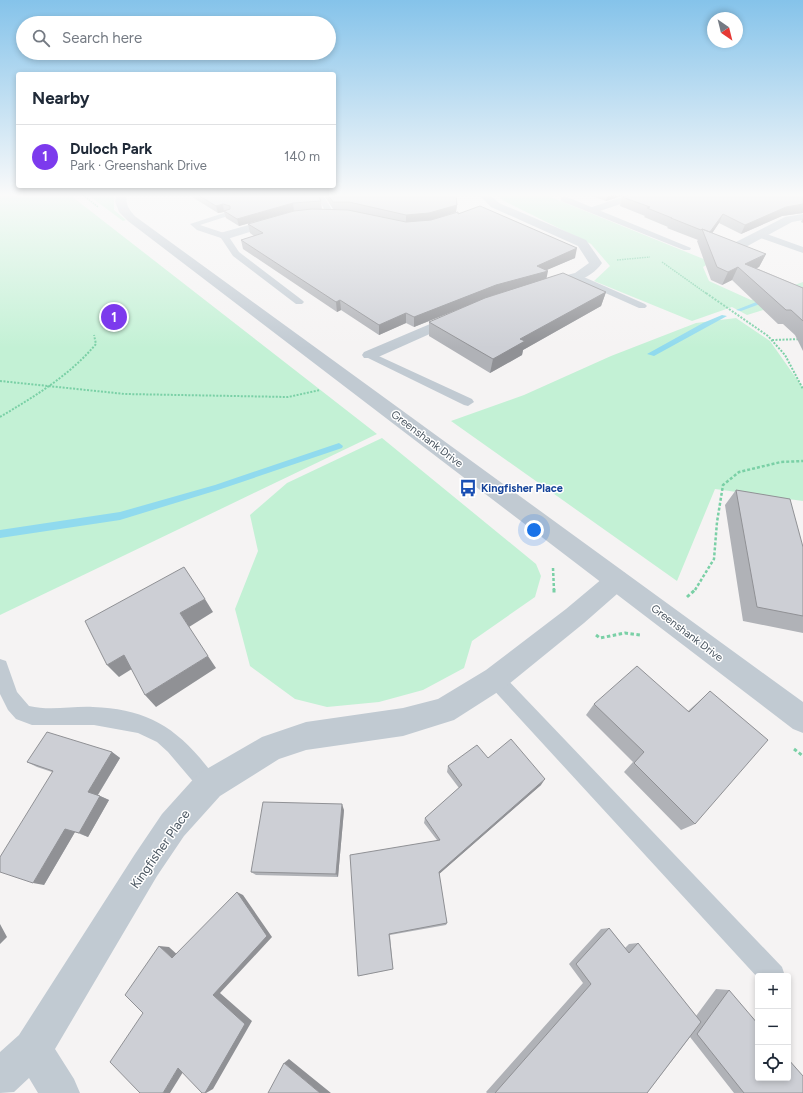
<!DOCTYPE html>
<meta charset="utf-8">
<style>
body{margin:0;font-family:Figtree,sans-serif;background:#f6f6f7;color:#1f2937}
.controls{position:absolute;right:12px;bottom:12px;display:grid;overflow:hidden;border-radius:4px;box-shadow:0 2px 6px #0003}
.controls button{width:36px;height:36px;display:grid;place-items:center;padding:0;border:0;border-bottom:1px solid #e0e1e3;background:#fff;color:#1f2937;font:20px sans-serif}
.compass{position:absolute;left:707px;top:12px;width:36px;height:36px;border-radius:50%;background:#fff;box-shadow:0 2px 6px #0003;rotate:145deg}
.you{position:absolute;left:534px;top:530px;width:14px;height:14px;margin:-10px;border:3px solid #fff;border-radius:50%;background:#1a73e8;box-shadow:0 0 0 6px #1a73e833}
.badge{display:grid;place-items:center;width:26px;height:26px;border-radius:50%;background:#7c3aed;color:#fff;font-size:13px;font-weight:700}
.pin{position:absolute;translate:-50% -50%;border:2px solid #fff;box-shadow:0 1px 4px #0006}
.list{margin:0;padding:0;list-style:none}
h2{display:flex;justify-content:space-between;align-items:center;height:52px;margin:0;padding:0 16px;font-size:17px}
h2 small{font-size:13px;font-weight:400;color:#747a83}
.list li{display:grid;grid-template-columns:26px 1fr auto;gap:12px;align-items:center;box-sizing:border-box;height:64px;padding:0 16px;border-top:1px solid #e0e1e3}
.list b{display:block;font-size:15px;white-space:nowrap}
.list p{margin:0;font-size:13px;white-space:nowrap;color:#747a83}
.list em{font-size:13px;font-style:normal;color:#747a83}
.icon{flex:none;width:22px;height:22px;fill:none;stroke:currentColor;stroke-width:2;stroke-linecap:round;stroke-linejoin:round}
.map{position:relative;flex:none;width:803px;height:1093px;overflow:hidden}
.search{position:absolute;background:#fff;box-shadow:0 2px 6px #0003;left:16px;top:16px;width:320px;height:44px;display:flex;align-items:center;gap:10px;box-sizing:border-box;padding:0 14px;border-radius:22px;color:#747a83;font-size:15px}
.panel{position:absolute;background:#fff;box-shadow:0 2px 6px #0003;left:16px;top:72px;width:320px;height:116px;border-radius:4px}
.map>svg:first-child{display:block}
</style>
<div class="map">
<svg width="803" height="1093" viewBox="0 0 803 1093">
<rect width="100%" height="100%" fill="#f5f3f3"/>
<path fill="#c3f1d5" d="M0 195H70L377 434 0 615Z
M88 195H114V210L126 220 123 221Z
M497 195H549L553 198 711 262 703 267 709 281 751 300 803 282V298L747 315 732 307 692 321 594 281 610 266 591 244 504 201Z
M736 318 770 341 803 388V501L715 489 677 581 451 421 524 395 611 356 696 323Z
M382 438 536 564 541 576 535 597 472 641 464 668 423 690 379 702 327 707 295 699 250 666 235 609 258 551 250 515 287 483Z"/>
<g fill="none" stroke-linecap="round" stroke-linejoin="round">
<path fill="#90daee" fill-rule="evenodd" d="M769 297 772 299 771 300 741 311 736 310Z
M722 315 727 316 654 356 647 354 703 323Z
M339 443 343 446 342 448 221 489 120 520 0 538V530L120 512 215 485Z"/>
<path stroke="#7ad0a6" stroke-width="1.5" stroke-dasharray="1.5 1" stroke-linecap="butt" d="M83 195 98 207
M617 260 650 257
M662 262 707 294"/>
<path stroke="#7ad0a6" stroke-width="2" stroke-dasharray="2 1.5" stroke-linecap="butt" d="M706 293 768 336 785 355 803 389
M772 340 803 339
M0 381 125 394 288 397 320 390
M0 417C35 396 69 376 96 344L94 335"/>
<path stroke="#7ad0a6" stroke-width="2.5" stroke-dasharray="3 2" stroke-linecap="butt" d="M553 568 554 590
M695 590 714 559 717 522 723 485 739 472 781 462 803 461"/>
<path stroke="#7ad0a6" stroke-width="3" stroke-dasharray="3.5 2.5" stroke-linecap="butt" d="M554 589V595
M687 597 696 589
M596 635 600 638 625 633 640 635
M794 749 803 756"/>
<path fill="#c1cad2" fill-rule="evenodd" d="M317 195H323L334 213 333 215H327Z
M561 197H567L691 248 690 250H684L561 201Z
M224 213 231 215 200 225 227 234 239 252 302 300 304 302 302 304H296L233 256 221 238 197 230 190 224Z
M758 233H764L803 247V253L758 237Z
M577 274 645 304 647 306 645 308H639L574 279 572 277Z
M370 352 472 399 474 402 468 406 464 405 366 357 365 355Z
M0 659 6 661 17 692 29 706C50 711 72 706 93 707 140 709 169 722 200 758 207 767 215 775 219 785L216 792 209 795 202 792 168 752 157 742 138 733 94 725H32L16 719 8 710 0 694Z
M495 671 501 673 782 967 785 976H758V978L489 685 486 679 489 673Z"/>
<path fill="#c1cad2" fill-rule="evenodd" d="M479 195H490L499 203 586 240 602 263C590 281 565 285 545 289L540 288 538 285 540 282 575 273 589 263 578 246 491 207Z
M628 195H642L641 197 597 212 593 213 587 210 589 208Z
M803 214V220L792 222 742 249 738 250 732 246 734 243 785 217Z
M278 217 284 220 282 222 224 240 218 236 220 233Z
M456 313 461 314 463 317 461 320 376 358H364L362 355 364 352Z
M617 570 625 573 629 580 625 587 584 623 504 688 454 720 403 736 306 750 279 759 220 796 184 836 157 876 55 1049 74 1079 80 1093H38L29 1078 14 1092 0 1093V1052L19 1035 135 854 162 814 198 774 262 737 306 722 403 708 438 699 486 670 566 609 609 573Z"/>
<path fill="#c1cad2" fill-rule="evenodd" d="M117 195H127C125 204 129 210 136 217L803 702V733L793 729 128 221 119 212 115 201Z"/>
</g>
<path fill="#b0b2b7" d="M189 195H318L321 201 322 209H333L324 195H456L457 205 456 212 429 221 458 214 575 258 546 270V279L606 292 601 306 523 350 522 355 490 373 429 336V322L512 290 494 295 414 327 406 323 379 335 341 310 337 312 243 249 241 240 254 236 250 233 248 224 294 211 239 226 226 218 224 212 218 213Z
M590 195H625L606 201Z
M803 195V214V213L782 216 741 234 719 223 712 233 766 254 759 267 756 268 803 288V351L795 335 783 324H778L732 280 722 285 711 280 697 241 698 240 667 228 668 227 644 217 645 216 620 206 622 197Z
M803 218V223L801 222Z
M736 490 803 547V633L743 621 725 505Z
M710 691 695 824 681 830 624 772 633 762 586 715 594 704 688 711 697 703Z
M112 752 120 758 98 795 109 800 88 837 75 832 44 885 52 772 37 767 27 762Z
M488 758 541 785 439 874 447 923 446 925 390 935 393 969 358 976 437 840 424 823 425 818 459 788 447 772 448 766Z
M344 810 338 877 256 875 251 872Z
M609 928 625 948 629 944 638 943 696 1016 716 989 729 990 803 1093H734L690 1037 647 1093H487L486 1092 583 983 569 964 601 929Z"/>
<path fill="#909195" d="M608 195H625L606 201Z
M293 203 294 211 239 226 237 219Z
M223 204 224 212 218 213 216 206Z
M803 204V213L782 216 741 234 745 225 786 207Z
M457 205 456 212 429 221 406 222V215Z
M723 214 719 223 707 241 710 233Z
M577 248 575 258 540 273 548 271 546 281 494 295 414 327V317Z
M766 254 759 267 745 274V264Z
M738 267 732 280 722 285 728 272Z
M606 292 601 306 523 350 522 355 490 373 493 359 520 339Z
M340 300 341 310 337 312 336 302Z
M406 313V323L379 335V325Z
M205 599 213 612 189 627 180 613Z
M124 655 135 667 119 677 107 665Z
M208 656 216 668 156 707 145 695Z
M112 752 120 758 97 796 88 792Z
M545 779 541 785 438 875 439 872Z
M100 796 109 800 88 837 79 833Z
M342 804 344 810 338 877 336 874Z
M65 829 75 832 44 885 33 883Z
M237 892 243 895 272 937 220 993 252 1021 213 1089 206 1093H205L213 995Z
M0 924 7 937 0 944Z
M159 946 169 947 181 958H172Z
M289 1059 331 1093H320L284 1063Z
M188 1064 170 1093H163L178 1068Z"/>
<path fill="#cdcfd5" stroke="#909195" d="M198 195H318L321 201 293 203 237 219 224 211 230 209V206L223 204 216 206Z
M328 195H456L457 205 429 213 406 215 349 202H333Z
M629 195H803V204L786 207 745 225 723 214 710 232 702 229 701 230 671 218H672L647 208 650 207 622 197Z
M480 206 577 248 537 266 548 271 496 285 414 317 406 313 379 325 340 300 336 302 241 240 263 233 248 224 294 211 312 209 348 210 406 222 431 220 458 212V214Z
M702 229 766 254 745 264 803 288V321L791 310H786L738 267 728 272 717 267Z
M563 273 606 292 520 339 525 341 493 359 429 322 485 298Z
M736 490 790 499 803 547V616L757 607Z
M184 567 205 599 180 613 208 656 145 695 124 655 107 665 85 621Z
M637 666 689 712 710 691 768 740 695 824 634 763 644 752 594 704Z
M47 732 112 752 88 792 100 796 79 833 65 829 33 883 0 872V857L53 771 27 762Z
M511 739 545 779 439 872 447 923 389 934 393 969 358 976 350 855 440 840 425 818 462 785 448 766 477 745 488 758Z
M263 802 342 804 336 874 251 872Z
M237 892 267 936 213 995 245 1024 205 1093H202L178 1068 163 1093H140L110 1062 143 1013 125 995 159 946 172 958Z
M609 928 629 953 638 943 701 1022 647 1093H495L591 984 576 964Z
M729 990 758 1024V1078H788V1059L803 1076V1093H744L697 1034Z
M284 1063 320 1093H268Z"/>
<linearGradient id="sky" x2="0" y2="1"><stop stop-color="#85c3ea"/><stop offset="0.56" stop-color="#fafafa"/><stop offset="1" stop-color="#fafafa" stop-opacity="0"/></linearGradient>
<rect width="803" height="348" fill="url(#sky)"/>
<defs>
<g id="bus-bare" transform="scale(1.38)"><path d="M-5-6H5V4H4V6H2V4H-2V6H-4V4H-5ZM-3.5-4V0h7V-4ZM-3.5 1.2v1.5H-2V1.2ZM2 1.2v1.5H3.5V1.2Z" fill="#1a4fb4" stroke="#fff" stroke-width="2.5" paint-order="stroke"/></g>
</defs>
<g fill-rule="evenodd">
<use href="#bus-bare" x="468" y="488"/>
</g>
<g text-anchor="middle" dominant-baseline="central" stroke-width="3" stroke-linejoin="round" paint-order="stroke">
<g font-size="11" fill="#4a5661" stroke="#fff">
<text transform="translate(427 439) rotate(37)">Greenshank Drive</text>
<text transform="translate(687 633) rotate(37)">Greenshank Drive</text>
</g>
<g font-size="11" font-weight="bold" fill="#164399" stroke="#fff" text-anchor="start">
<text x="481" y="488">Kingfisher Place</text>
</g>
<g font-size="13" fill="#4a5661" stroke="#fff">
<text transform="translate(160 849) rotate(-55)">Kingfisher Place</text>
</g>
</g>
</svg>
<div class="controls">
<button>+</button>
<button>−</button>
<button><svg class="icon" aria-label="locate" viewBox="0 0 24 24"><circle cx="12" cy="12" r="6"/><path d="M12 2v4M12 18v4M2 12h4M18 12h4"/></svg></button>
</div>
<svg class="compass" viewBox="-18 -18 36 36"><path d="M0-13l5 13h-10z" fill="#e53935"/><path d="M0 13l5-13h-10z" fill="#747a83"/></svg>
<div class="you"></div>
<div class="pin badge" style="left:114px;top:317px">1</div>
<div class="search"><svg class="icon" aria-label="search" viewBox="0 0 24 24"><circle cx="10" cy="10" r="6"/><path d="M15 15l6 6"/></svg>Search here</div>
<section class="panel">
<h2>Nearby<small></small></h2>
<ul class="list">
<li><span class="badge">1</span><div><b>Duloch Park</b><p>Park · Greenshank Drive</p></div><em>140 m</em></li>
</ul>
</section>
</div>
